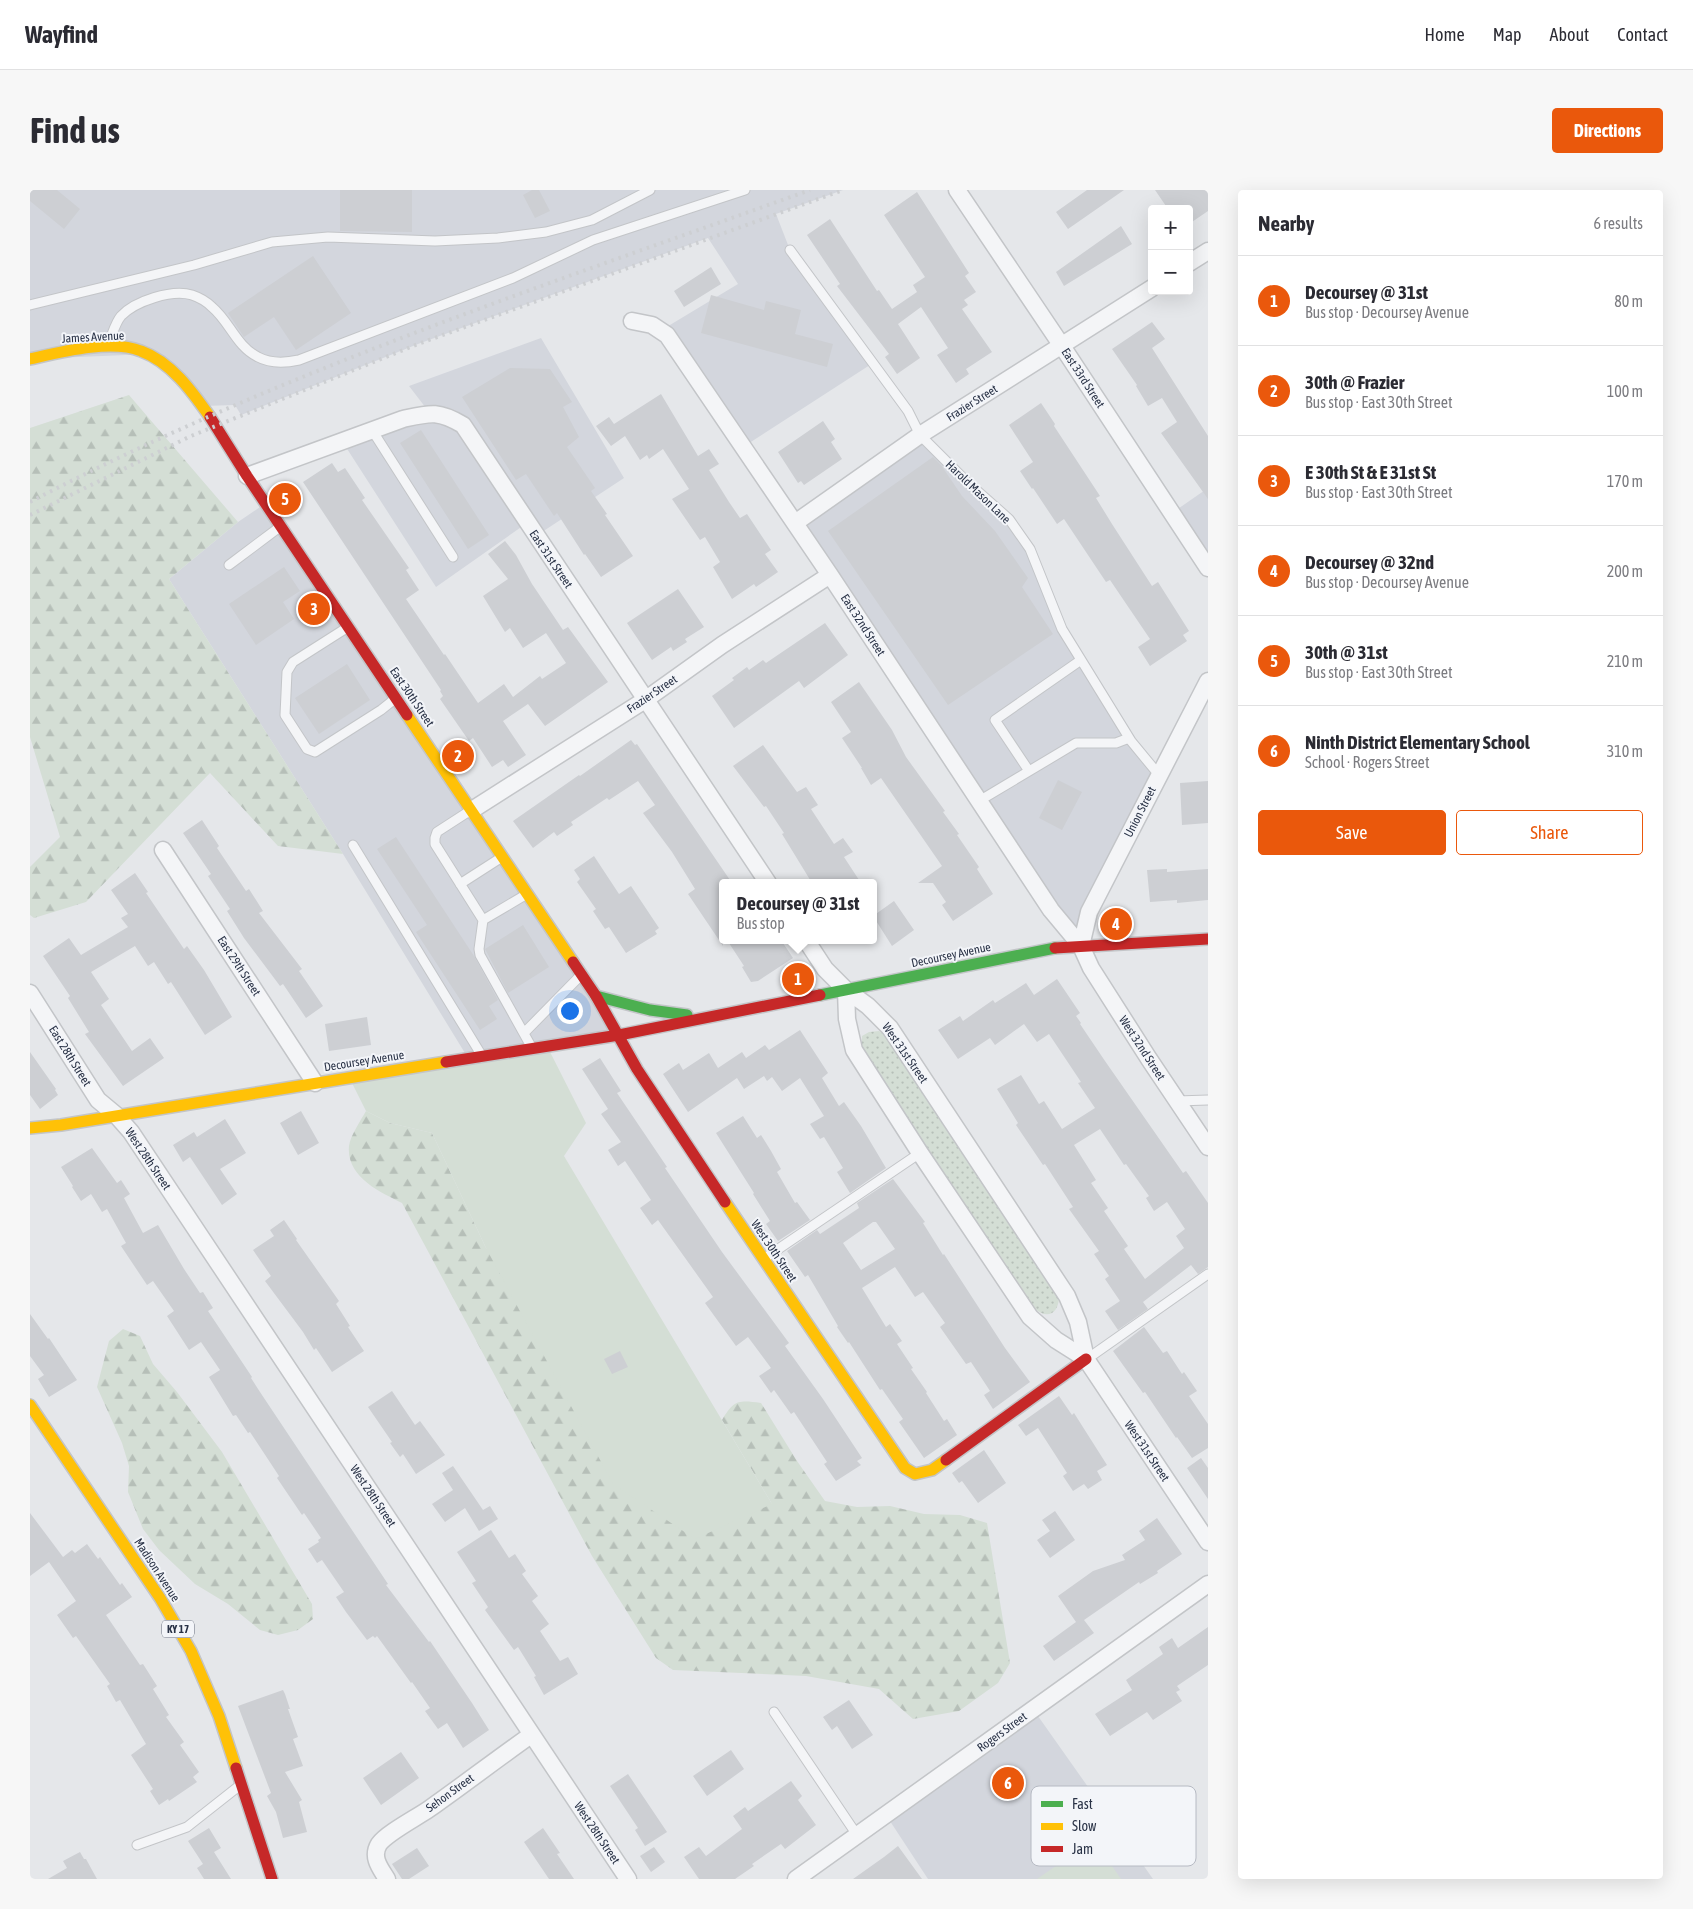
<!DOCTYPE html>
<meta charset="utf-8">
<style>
body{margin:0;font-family:"Asap Condensed",sans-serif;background:#f7f7f7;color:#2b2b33}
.controls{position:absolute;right:15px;top:15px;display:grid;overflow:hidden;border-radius:5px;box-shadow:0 5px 20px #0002}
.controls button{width:45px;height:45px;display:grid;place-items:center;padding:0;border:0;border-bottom:1px solid #e1e1e2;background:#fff;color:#2b2b33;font:25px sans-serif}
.you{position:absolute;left:539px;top:820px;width:18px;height:18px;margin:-12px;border:4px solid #fff;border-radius:50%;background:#1a73e8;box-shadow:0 0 0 8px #1a73e833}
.badge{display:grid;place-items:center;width:32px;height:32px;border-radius:50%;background:#ea580c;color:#fff;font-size:16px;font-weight:700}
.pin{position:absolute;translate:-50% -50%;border:2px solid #fff;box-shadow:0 1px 5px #0006}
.popup{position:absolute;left:689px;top:689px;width:158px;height:65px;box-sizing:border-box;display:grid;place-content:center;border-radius:5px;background:#fff;filter:drop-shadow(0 1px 4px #0005);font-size:16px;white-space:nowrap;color:#7c7c81}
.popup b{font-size:19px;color:#2b2b33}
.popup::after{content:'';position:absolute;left:50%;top:100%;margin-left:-10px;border:10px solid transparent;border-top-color:#fff}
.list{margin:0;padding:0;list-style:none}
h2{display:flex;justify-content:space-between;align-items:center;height:65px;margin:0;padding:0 20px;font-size:21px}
h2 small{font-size:16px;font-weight:400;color:#7c7c81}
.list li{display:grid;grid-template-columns:32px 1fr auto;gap:15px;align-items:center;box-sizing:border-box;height:90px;padding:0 20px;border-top:1px solid #e1e1e2}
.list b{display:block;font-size:19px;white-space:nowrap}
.list p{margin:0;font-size:16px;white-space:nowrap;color:#7c7c81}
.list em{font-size:16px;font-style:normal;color:#7c7c81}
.actions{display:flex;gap:10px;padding:15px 20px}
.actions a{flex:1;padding:11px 0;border:1px solid #ea580c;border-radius:5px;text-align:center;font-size:18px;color:#ea580c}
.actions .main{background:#ea580c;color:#fff}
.map{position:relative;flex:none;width:1178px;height:1689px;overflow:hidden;border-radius:5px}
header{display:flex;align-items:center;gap:30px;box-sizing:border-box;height:70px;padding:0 25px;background:#fff;border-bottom:1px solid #e1e1e2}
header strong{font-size:24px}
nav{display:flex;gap:28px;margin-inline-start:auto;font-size:18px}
.intro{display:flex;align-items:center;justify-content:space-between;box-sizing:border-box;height:120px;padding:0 30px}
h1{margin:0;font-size:35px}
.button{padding:12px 22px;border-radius:5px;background:#ea580c;color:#fff;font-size:18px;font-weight:700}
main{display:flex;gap:30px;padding:0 30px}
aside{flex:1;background:#fff;border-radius:5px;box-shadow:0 5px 20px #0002}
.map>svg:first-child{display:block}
</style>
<header>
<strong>Wayfind</strong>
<nav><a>Home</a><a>Map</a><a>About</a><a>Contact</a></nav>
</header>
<div class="intro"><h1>Find us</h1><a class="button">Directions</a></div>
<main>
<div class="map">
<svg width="1178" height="1689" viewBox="0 0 1178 1689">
<defs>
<pattern id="grass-dots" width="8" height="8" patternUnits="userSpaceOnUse" patternTransform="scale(1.25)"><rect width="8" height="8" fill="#d4ded5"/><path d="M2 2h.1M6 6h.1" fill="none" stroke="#b6bfb8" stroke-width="1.8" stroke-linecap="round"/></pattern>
<pattern id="forest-firs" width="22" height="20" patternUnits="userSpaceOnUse" patternTransform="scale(1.25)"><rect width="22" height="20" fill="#d4ded5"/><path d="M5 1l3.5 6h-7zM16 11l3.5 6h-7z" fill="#b6bfb8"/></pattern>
</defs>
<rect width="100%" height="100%" fill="#e5e7ea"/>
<path fill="#d3d6dd" d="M0 0H813L746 24 760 60 843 173 713 257 630 141 708 94 678 48 388 154 211 225 205 215 173 216 120 164 0 169Z
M511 148 594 288 506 346 497 333 406 397 312 251 399 222 379 196Z
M890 245 979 329 1000 359 1032 439 1101 551 1129 585 1051 756 765 333Z
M1178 298V378L1142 323Z
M236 313 589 845 438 868 313 664 139 389 208 332Z
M1003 1519 1123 1689H898L856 1625Z"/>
<path fill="url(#grass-dots)" d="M849 841 856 846 1029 1108C1028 1124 1017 1130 1004 1118L834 863 832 855V846L839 842Z"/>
<path fill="url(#forest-firs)" d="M99 205 208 332 139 389 313 664 248 656 180 583 56 712 4 728 0 725V677L30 647 0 547V238Z
M336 921 360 933 402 943 456 1058 742 1314 692 1230C704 1210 708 1210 731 1213L767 1271 795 1311 827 1317 860 1316 894 1324 930 1325 957 1333 980 1473 968 1493 929 1521 883 1529 849 1499 776 1486 643 1480 626 1468 562 1366 372 1013C350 1002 316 987 319 956 320 946 331 930 336 921Z
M93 1139 110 1146 123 1174 147 1202 192 1262 282 1414 283 1429 268 1440 248 1445 230 1440 198 1414 165 1394 129 1360 113 1339 98 1302 99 1276 92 1253 67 1197 79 1151Z"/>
<path fill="#d4ded5" d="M517 856 556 933 534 966 742 1314 665 1349 583 1294 456 1058 402 943 360 933 336 921 319 887Z
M1064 1650 1091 1689H1007Z"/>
<path fill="#cdcfd3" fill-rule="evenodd" d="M0 0H27L50 19 34 39 0 11Z
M310 0H382V42L310 41Z
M502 0H509L520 21 505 28 493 5Z
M1057 0H1094L1038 39 1026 22Z
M1125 0H1178V21L1159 34V19H1138Z
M887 2 939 83 935 86 946 102 934 110 938 115 932 119 962 162 936 179 939 184 926 193 907 165 918 158 891 117 868 134 890 168 867 184 855 167 859 164 807 96 810 94 777 45 800 29 847 101 849 100 862 119 887 102 883 95 895 87 854 25Z
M1091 36 1102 54 1034 96 1026 82Z
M283 66 321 123 266 160 244 127 214 147 198 123Z
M681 77 691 94 654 117 644 101Z
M681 105 734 120 736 111 771 120 765 144 803 154 797 177 671 143Z
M1122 132 1135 149 1122 158 1178 246V309L1131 243 1147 232 1132 208 1118 216 1106 196 1107 195 1082 159Z
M480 178 520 179 542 212 533 217 549 247 537 257 565 298 561 301 577 324 575 325 603 366 571 387 555 364 554 365 527 323 524 326 496 284 486 290 432 207Z
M631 204 668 266 679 259 689 274 679 280 699 312 710 328 717 324 741 360 735 364 748 382 726 397 724 394 702 409 683 377 690 372 675 347 670 350 642 309 659 299 633 259 619 269 617 265 610 270 595 246 581 256 566 236 579 227 584 234Z
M1011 213 1025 234 1024 236 1070 306 1066 308 1082 334 1122 396 1128 392 1159 441 1153 445 1157 451 1120 476 1108 457 1120 449 1080 390 1076 392 1034 329 1027 334 1003 298 1002 299 990 281 1003 272 979 235Z
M793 231 805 249 801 252 812 269 774 295 771 291 768 293 748 262Z
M391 240 459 345 438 359 370 253Z
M903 267 911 275 932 306 965 341 998 388 992 397 1023 444 918 515 798 341Z
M302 273 308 282 315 278 335 308 332 310 379 378 376 380 389 400 376 409 414 465 415 464 448 513 474 494 483 507 510 486 512 489 536 473 516 443 493 458 480 438 475 442 453 406 478 389 458 364 475 351 486 365 502 394 533 440 538 437 578 492 515 536 498 514 473 531 496 565 478 577 473 570 462 577 443 548 439 551 410 509 413 506 410 501 411 500 273 292Z
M254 377 270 401 253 412 264 429 226 455 199 414Z
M648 399 674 437 655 449 657 452 643 461 641 457 622 470 597 433Z
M795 433 818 465 774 498 769 491 704 538 682 506 704 490 702 488 717 477 719 480 733 470 736 473Z
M317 474 340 510 289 544 265 508Z
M829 492 862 540 876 567 915 621 913 622 929 644 927 645 949 677 947 679 963 704 923 731 912 715 916 712 903 693H888L912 676 851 588 841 595 831 578H832L812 548 821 542 801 512Z
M601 550 605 555 607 554 702 693H693V756L658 704 665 699 642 662 613 623 625 615 608 591 579 610 577 608 541 632 543 635 527 646 524 642 503 658 483 631 549 585 550 586Z
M733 555 767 602 776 597 788 615 781 619 804 654 813 648 823 662 814 667 831 693H782L752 644 754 643 736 616 734 617 703 576Z
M1028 590 1052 602 1032 640 1009 628Z
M1178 591V633L1152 635 1150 593Z
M172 630 189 656 187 658 216 701 219 699 233 721 229 723 272 779 269 781 293 816 276 828 253 794 250 796 214 748 197 721 200 719 178 686 181 684 153 643Z
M366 647 444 766 468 810 459 816 467 829 450 840 386 742 397 735 347 659Z
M564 666 589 704 601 696 629 738 625 741 627 744 596 763 579 737 575 739 563 721 566 719 547 692 550 689 544 680Z
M1137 679V682L1178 679V710L1147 713V710L1120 712 1117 680Z
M105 683 118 702 116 703 154 759 157 756 174 780 202 827 175 845 141 792 138 794 124 772 118 776 105 756 61 782 79 809 71 815 102 861 120 848 134 868 93 896 55 844 59 842 38 808 40 806 13 766 39 748 51 765 98 737 91 728 98 724 81 700Z
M864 711 884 740 862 756 843 726Z
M493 735 519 777 478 803 455 759Z
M697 750H751L763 768 728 791 721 792 712 777 714 776Z
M1027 789 1050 823 1046 826 1051 833 1050 834 1075 871 1153 983 1156 981 1178 1013V1077L1168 1084 1161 1075 1113 1112 1118 1119 1088 1140 1075 1121 1090 1111 1075 1089 1079 1086 1064 1064 1069 1061 1039 1019 1043 1017 1015 974 1013 975 986 935 988 933 967 899 991 885 1009 914 1014 911 1032 939 1065 918 1048 893 1051 892 1019 844 1007 852 994 834 965 855 960 848 928 869 908 840 930 826 933 831 963 810 965 813 996 793 1004 805ZM1070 939 1094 975 1096 974 1119 1006 1116 1008 1124 1021 1137 1012 1155 1039 1146 1046 1154 1058 1115 1089 1094 1059 1098 1056 1074 1021 1078 1018 1061 993 1066 990 1044 955Z
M337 827 341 855 299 861 295 834Z
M770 840 798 883 792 888 809 916 814 912 831 936 856 978 820 1003 807 982 813 978 794 947 790 949 780 934 794 926 770 888 752 901 742 887 737 891 734 886 714 899 707 888 658 922 633 884 649 873 653 880 679 863 688 878 712 862 716 868 735 855 739 860Z
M0 862 26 899 25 900 28 905 10 919 0 905Z
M570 868 591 901 587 903 637 977 635 978 692 1062 759 1153 755 1156 793 1209 832 1268 827 1271 831 1275 806 1291 794 1274 797 1272 764 1222 761 1224 744 1200 741 1203 729 1186 741 1178 718 1147 706 1156 675 1113 683 1107 628 1030 622 1035 610 1018 621 1010 595 971 588 976 578 960 591 952 571 924 578 919 552 879Z
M271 921 289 953 268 965 250 933Z
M713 926 727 948 731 945 741 961 751 979 747 982 765 1013 767 1012 780 1030 748 1051 736 1034 740 1031 723 1004 724 1003 686 943Z
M195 929 216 963 190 979 207 1004 192 1015 160 967 153 972 143 955 164 942 167 947Z
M62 958 87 993 91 990 100 1004 94 1008 113 1043 128 1035 154 1079 170 1103 173 1102 183 1118 178 1121 222 1187 221 1188 230 1202 358 1394 356 1395 399 1452 400 1451 442 1513 459 1540 433 1558 417 1533 408 1539 395 1521 400 1518 382 1492 381 1493 347 1446 345 1448 343 1446 337 1450 316 1422 306 1407 314 1402 292 1370 287 1373 278 1359 289 1352 288 1350 291 1348 274 1323 272 1325 247 1288 249 1286 220 1242 218 1243 206 1225 203 1226 179 1187 190 1180 171 1152 159 1160 137 1126 144 1121 123 1091 117 1095 91 1056 96 1053 77 1019 72 1022 61 1004 51 1011 42 997 43 996 31 977Z
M863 989 895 1032 893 1033 913 1065 914 1064 975 1158 1000 1192 963 1219 954 1205 960 1201 941 1172 936 1174 910 1137 915 1133 893 1102 885 1107 865 1077 832 1098 856 1137 860 1134 872 1151 867 1154 883 1178 881 1179 897 1202 896 1203 914 1231 917 1229 927 1245 894 1268 869 1232 873 1229 852 1199 850 1200 819 1152 818 1153 807 1137 808 1136 778 1085 775 1087 757 1061 787 1040 790 1044 829 1018 827 1013ZM843 1032H846L865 1059 831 1080 813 1053Z
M254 1030 267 1049 266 1050 309 1111 306 1114 320 1136 318 1137 334 1161 302 1182 286 1158 284 1160 273 1142 235 1091 241 1086 223 1060 244 1046 240 1040Z
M0 1124 18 1149 19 1148 47 1190 19 1207 8 1189 14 1185 0 1166Z
M1114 1137 1133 1163 1137 1161 1152 1184 1154 1182 1167 1201 1159 1206 1178 1234V1258L1162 1268 1147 1247 1146 1248 1115 1202 1113 1203 1083 1161Z
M590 1161 598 1177 582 1184 574 1169Z
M362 1201 385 1235 390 1231 415 1265 386 1284 373 1264 370 1267 360 1253 362 1252 338 1217Z
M1029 1206 1042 1225 1044 1223 1077 1275 1067 1281 1072 1290 1058 1299 1054 1294 1043 1301 1033 1286 1037 1283 1008 1238 996 1246 988 1235Z
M954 1260 976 1293 948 1313 932 1291 929 1293 922 1283Z
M1171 1268 1178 1278V1309L1157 1278Z
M423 1276 453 1320 460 1316 468 1329 449 1341 435 1318 415 1332 402 1314 423 1300 412 1283Z
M1025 1321 1045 1350 1020 1368 1007 1350 1020 1341 1012 1330Z
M0 1323 33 1367 42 1360 45 1363 57 1354 68 1369 70 1367 90 1395 92 1393 102 1407 76 1425 110 1475 113 1474 127 1496 123 1499 139 1525 136 1527 154 1552 150 1555 169 1582 163 1587 167 1592 139 1611 138 1609 129 1615 120 1601 123 1599 101 1565 116 1554 90 1510 86 1512 77 1496 80 1494 46 1446 43 1448 27 1425 46 1411 19 1372 0 1386Z
M1127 1328 1152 1364 1127 1381 1128 1383 1110 1394 1109 1392 1054 1430 1064 1443 1024 1471 1013 1456 1046 1432 1028 1406 1063 1381 1095 1370 1092 1365 1115 1350 1109 1341Z
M461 1340 479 1368 485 1364 496 1381 492 1384 508 1406 502 1411 519 1434 510 1441 530 1471 538 1467 548 1484 514 1505 504 1487 506 1486 488 1457 484 1460 455 1420 458 1417 442 1393 446 1391 427 1362Z
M1178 1437V1475L1147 1496 1150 1500 1146 1502 1152 1511 1123 1530 1117 1522 1080 1546 1065 1524 1102 1500 1096 1490 1133 1464 1129 1457 1142 1448 1148 1458Z
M253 1500 255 1504 260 1519H258L268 1547 263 1549 273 1576 255 1582 272 1610 269 1612 277 1642 253 1648 246 1622 237 1606 241 1603 208 1516Z
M819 1510 843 1545 822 1559 807 1536 802 1540 793 1527Z
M701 1560 714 1579 677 1606 663 1586Z
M371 1562 389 1588 351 1615 333 1588Z
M598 1584 637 1642 615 1656 605 1640 608 1638 580 1596Z
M761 1591 772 1606 768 1610 786 1635 755 1659 751 1654 722 1674 724 1676 705 1689H669L654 1667 669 1657 676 1666 712 1639 703 1626 715 1617 718 1621Z
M179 1638 191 1658 184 1662 201 1689H174L167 1678 173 1674 158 1651Z
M513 1638 530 1663 527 1664 544 1689H519L494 1652Z
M868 1656 892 1689H823L854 1667Z
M624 1657 635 1672 621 1682 610 1666Z
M387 1658 399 1676 379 1689H372L362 1674Z
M50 1662 54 1669H56L67 1689H18L37 1678 33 1671Z"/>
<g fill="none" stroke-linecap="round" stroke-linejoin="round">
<g stroke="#c3c5c8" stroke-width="11">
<path id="lane" d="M760 60 878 221 890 245 935 290 979 329 1000 359 1032 439 1101 551 1129 585
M0 115 164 75 242 52 298 47 405 51 468 48 516 42 562 30 620 0
M78 154C82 146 85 133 91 126 105 111 142 99 162 105 168 107 177 112 182 117 200 132 206 156 228 167 241 174 255 173 269 170L483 88 563 50 715 0
M342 240 423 367
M199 375 251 336
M318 437 263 472 257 482 255 525 277 559 285 562 351 520 366 508
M999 581 965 530 1051 470
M949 611 1046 553H1086L1099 548
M441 620 407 642 405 648V654L453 730
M323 655 452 866
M430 694 472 667
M497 704 453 730 449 759 450 765 502 858
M494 843 551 785
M1147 911 1178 910
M735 1068 890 963
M1057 1169 1178 1084
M744 1522 827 1645
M107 1655 157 1637 209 1596"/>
</g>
<g stroke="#c3c5c8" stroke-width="19">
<path id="street" d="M927 0 1032 156 1178 378
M1159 73 1178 61
M602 131 622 135 637 145 800 385 1021 720 1051 756 1061 778 1119 869 1178 957
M217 286 373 229C400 223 408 220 433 235L738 693
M765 333 890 245 1122 98
M442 620 615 510 692 455 800 385
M133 660 285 893
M776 750 795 779 816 800 838 816 860 838 1037 1106 1048 1132 1056 1169 1178 1352
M1051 756 1059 722 1178 491
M816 800 817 829 824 860 890 963 1000 1127 1026 1150 1056 1169
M0 803 68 910 86 925 101 942 598 1689
M357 1689C350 1678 341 1667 349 1654 357 1643 386 1628 399 1619 433 1595 467 1569 501 1545
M766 1689 1178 1394"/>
</g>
<g stroke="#c3c5c8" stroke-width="14">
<path id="fast" d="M790 805 1025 758
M566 806 620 820 657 825"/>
</g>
<g stroke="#c3c5c8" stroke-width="14">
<path id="slow" d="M0 169C31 162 81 149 111 161 141 172 162 201 180 227
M377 525 543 772
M0 938 31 935 416 872
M695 1012 875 1278 885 1284 902 1280 916 1270
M0 1215 130 1408 161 1461 189 1526 206 1578"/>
</g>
<g stroke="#c3c5c8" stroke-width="14">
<path id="jam" d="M180 227 217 286 377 525
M1025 758 1178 749
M543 772 566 806 607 879 695 1012
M416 872 589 845 790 805
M916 1270 1056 1169
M206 1578 242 1689"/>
</g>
<use href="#lane" stroke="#f4f5f7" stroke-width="9"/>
<use href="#street" stroke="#f4f5f7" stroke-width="16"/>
<use href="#fast" stroke="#4caf50" stroke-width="11"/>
<use href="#slow" stroke="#ffc107" stroke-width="11"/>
<use href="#jam" stroke="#c62828" stroke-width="11"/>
<path stroke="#cdcfd2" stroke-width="4" stroke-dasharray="2.5 5" stroke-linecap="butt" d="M0 312C249 182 517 95 780 0
M0 325 161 246 388 154 813 0"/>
</g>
<g text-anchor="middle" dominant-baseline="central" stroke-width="4" stroke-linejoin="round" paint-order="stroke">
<rect fill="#f3f5f9" stroke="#666c7c" stroke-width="1" x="132" y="1430.5" width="32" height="17" rx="4"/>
<g font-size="11" font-weight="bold" fill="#293246">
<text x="148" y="1439">KY 17</text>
</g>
<g font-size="12" fill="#293246" stroke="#f3f5f9">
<text transform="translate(63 147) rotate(-3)">James Avenue</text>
<text transform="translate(1053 188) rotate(57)">East 33rd Street</text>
<text transform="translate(942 213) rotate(-32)">Frazier Street</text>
<text transform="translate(948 302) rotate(44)">Harold Mason Lane</text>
<text transform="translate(521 369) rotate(56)">East 31st Street</text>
<text transform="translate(833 435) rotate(57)">East 32nd Street</text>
<text transform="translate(622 504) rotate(-34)">Frazier Street</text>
<text transform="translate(382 507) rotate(56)">East 30th Street</text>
<text transform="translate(1110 622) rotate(-63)">Union Street</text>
<text transform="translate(921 765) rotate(-12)">Decoursey Avenue</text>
<text transform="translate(209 776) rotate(57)">East 29th Street</text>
<text transform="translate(1112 858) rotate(57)">West 32nd Street</text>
<text transform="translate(875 863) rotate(55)">West 31st Street</text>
<text transform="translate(40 866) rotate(58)">East 28th Street</text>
<text transform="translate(334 871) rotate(-9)">Decoursey Avenue</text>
<text transform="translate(118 969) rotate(56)">West 28th Street</text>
<text transform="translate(744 1061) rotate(56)">West 30th Street</text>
<text transform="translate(1117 1261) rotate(56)">West 31st Street</text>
<text transform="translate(343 1306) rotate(56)">West 28th Street</text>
<text transform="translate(127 1380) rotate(57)">Madison Avenue</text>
<text transform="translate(972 1542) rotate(-36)">Rogers Street</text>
<text transform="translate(420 1603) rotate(-36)">Sehon Street</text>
<text transform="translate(567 1643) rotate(56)">West 28th Street</text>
</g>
</g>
<rect x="1001" y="1596" width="165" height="80" rx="8" fill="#f3f5f9" stroke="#b6bac3" stroke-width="1"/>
<rect x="1011" y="1611" width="22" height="6" fill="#4caf50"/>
<rect x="1011" y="1633" width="22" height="7" fill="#ffc107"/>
<rect x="1011" y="1656" width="22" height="6" fill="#c62828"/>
<g font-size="14" fill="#293246">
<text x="1042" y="1619">Fast</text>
<text x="1042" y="1641">Slow</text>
<text x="1042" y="1664">Jam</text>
</g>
</svg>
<div class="controls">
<button>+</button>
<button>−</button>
</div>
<div class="you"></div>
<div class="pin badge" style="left:768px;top:789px">1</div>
<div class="popup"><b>Decoursey @ 31st</b>Bus stop</div>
<div class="pin badge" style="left:428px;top:566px">2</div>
<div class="pin badge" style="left:284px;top:419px">3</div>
<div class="pin badge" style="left:1086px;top:734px">4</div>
<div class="pin badge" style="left:255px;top:309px">5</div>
<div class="pin badge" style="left:978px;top:1593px">6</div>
</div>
<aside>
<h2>Nearby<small>6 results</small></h2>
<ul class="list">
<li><span class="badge">1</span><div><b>Decoursey @ 31st</b><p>Bus stop · Decoursey Avenue</p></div><em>80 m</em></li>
<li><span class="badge">2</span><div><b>30th @ Frazier</b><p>Bus stop · East 30th Street</p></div><em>100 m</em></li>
<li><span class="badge">3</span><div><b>E 30th St &amp; E 31st St</b><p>Bus stop · East 30th Street</p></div><em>170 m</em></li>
<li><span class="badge">4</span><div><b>Decoursey @ 32nd</b><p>Bus stop · Decoursey Avenue</p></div><em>200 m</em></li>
<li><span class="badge">5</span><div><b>30th @ 31st</b><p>Bus stop · East 30th Street</p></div><em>210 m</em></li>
<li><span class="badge">6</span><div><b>Ninth District Elementary School</b><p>School · Rogers Street</p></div><em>310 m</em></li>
</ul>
<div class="actions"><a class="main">Save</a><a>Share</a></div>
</aside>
</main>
